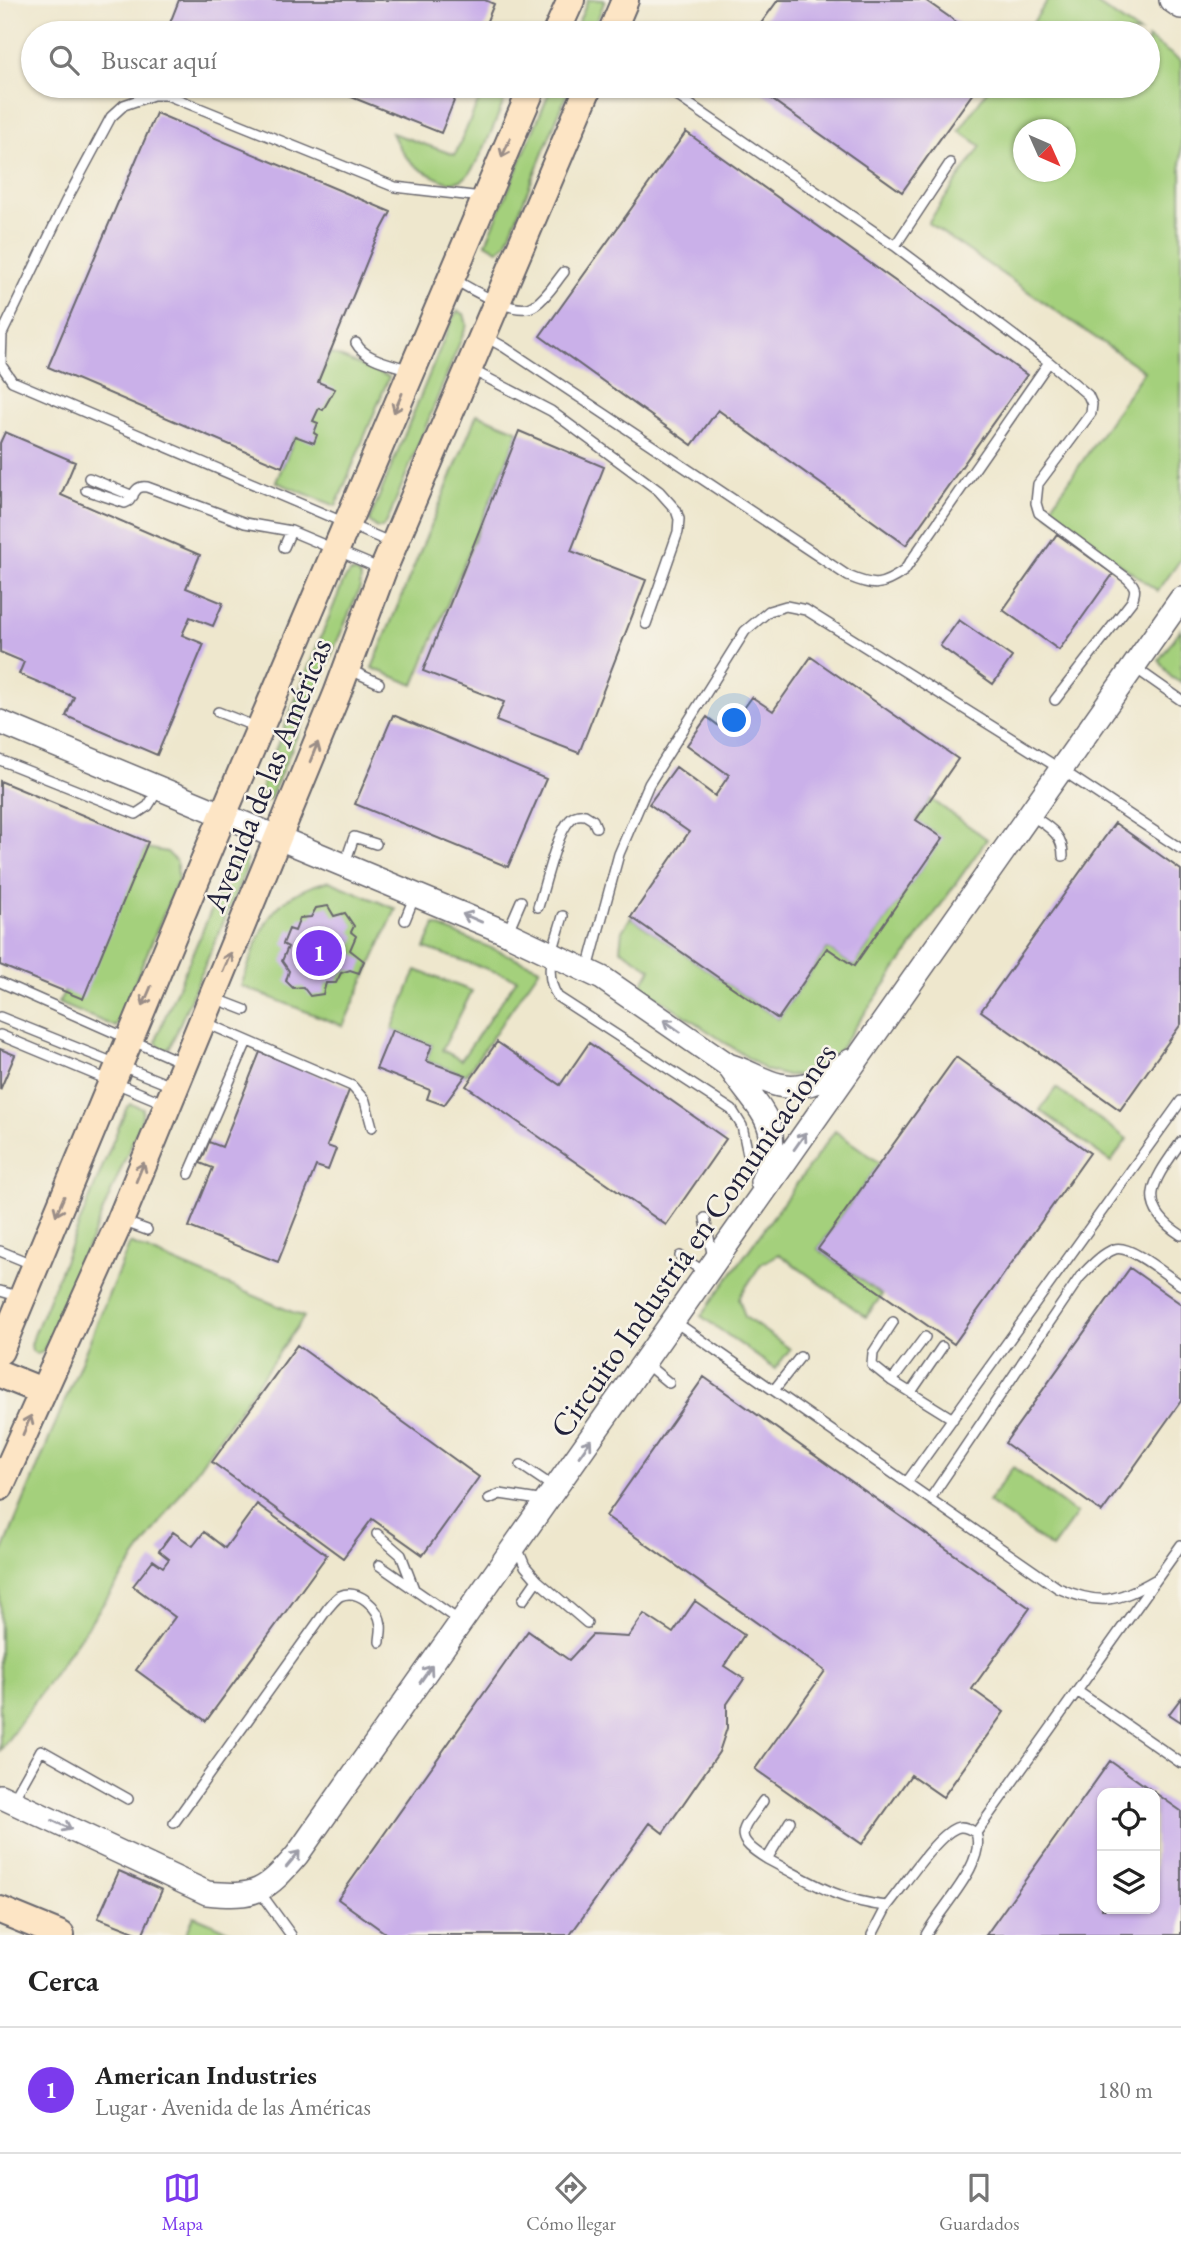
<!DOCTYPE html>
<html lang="es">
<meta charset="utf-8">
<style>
body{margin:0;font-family:"EB Garamond",serif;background:#f6f6f6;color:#222}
.controls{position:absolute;right:21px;bottom:21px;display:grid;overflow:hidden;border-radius:14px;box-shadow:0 2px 5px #0004}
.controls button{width:63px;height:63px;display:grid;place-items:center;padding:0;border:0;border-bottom:2px solid #e0e0e0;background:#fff;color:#222;font:35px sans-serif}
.compass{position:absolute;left:1013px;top:119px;width:63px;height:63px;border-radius:50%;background:#fff;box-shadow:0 2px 5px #0004;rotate:135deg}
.you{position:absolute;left:735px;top:721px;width:24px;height:24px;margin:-18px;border:5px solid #fff;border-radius:50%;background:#1a73e8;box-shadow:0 0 0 10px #1a73e833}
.badge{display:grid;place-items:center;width:46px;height:46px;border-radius:50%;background:#7c3aed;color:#fff;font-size:23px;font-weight:700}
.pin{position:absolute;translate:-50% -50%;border:4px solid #fff;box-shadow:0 2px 7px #0006}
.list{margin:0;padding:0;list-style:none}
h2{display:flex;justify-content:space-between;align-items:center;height:91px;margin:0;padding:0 28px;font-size:30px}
h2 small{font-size:23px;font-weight:400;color:#767676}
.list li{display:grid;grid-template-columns:46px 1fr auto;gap:21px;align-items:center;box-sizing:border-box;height:126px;padding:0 28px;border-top:2px solid #e0e0e0}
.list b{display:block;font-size:26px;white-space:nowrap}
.list p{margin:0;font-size:23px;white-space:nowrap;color:#767676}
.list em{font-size:23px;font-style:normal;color:#767676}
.icon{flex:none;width:38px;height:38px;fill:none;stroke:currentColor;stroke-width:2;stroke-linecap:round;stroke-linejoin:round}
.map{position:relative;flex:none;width:1181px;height:1935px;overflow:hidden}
.search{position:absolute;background:#fff;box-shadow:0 2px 5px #0004;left:21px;right:21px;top:21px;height:77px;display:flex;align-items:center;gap:18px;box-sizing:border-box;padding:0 24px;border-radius:38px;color:#767676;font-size:26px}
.sheet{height:217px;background:#fff}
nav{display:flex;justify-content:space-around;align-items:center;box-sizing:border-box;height:98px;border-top:2px solid #e0e0e0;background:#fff;font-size:19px;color:#767676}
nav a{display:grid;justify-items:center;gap:4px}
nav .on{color:#7c3aed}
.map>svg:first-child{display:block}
</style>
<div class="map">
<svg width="1181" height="1935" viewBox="0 0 1181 1935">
<rect width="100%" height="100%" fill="#f7f3e8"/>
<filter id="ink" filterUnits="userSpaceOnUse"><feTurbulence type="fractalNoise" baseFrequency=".0143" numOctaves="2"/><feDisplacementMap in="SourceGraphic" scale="14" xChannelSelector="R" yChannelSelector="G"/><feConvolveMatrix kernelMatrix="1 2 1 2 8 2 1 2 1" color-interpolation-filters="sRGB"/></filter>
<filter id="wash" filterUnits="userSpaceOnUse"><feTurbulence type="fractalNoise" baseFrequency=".00686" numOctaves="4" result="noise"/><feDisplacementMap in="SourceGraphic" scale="28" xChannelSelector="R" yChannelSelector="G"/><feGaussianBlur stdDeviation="1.57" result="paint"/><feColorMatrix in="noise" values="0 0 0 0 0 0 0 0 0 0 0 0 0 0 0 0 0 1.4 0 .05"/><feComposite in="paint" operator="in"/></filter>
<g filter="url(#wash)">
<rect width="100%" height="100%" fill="#eee7cd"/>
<path fill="#a4d07c" stroke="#63795c" stroke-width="2" fill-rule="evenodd" d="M588 0H605L592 33H574Z
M1048 0H1091L1140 33H1026Z
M1148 38 1181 61V559L1158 591 1047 513 1144 371 928 223 981 146 959 131 990 86H1148ZM1024 130H1066V172H1024Z
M485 86H510C502 104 478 174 461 180 450 185 441 180 431 175 410 165 401 153 392 133L455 155Z
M552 86H570L506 244 498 250 486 243Z
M458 311 464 314 467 325 387 522 382 528H377L369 521 453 317Z
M330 353 389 377 336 506 276 482Z
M477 414 519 431 414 685 372 668Z
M351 572 358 573 361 578 360 588 270 799 266 800 261 793 263 780 344 580Z
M1181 629V683L1171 677 1159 660Z
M931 799 987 839 835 1056 822 1067 804 1076 783 1075 766 1070 641 986 651 969 620 949 622 931 631 917 778 1019 827 948 854 966 942 838 916 820Z
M146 848 167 852 177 862 178 880 116 1027 58 1003Z
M242 857 246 860V869L170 1047 165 1050 161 1049 156 1042 159 1031 229 869 236 858Z
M329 881 396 909 343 1026 241 986C262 930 265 897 329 881Z
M435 925 540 968 466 1075 426 1061 432 1045 392 1030 416 970 472 991 442 1050 461 1060 517 979 425 948Z
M1056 1088 1127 1139 1111 1162 1040 1110Z
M130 1104 143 1108 141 1122 43 1352 37 1354 32 1351 31 1345 34 1335 126 1109Z
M835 1131 880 1163 818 1249 882 1295 866 1317 779 1254 761 1264 739 1298 745 1317 790 1349 775 1369 701 1316Z
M130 1243 304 1317 0 1751V1558Z
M1013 1467 1077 1514 1052 1548 988 1502Z
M194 1916 239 1935H186Z"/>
<g id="blocks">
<path fill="#cab0e9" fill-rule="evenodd" d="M179 0H485L494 4 482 33H195L170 23Z
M778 0H925L972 33H754Z
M324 86H460L441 133Z
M753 86H978L902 192Z
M156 113 391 212 374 244 318 382 335 389 323 410 319 408 313 421 318 423 314 433 317 435 314 443 295 436 282 467 48 367Z
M686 132 1027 375 906 545 718 410 692 445 540 336Z
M519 431 604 467 571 551 646 580 579 753 496 721 504 702 423 671Z
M5 432 75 462 61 495 200 555 186 588 223 603 213 626 190 617 182 635 204 644 157 755 66 716 74 697 19 674 24 662 0 652V443Z
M1057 534 1113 574 1059 650 1003 610Z
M959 620 1012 657 993 684 940 646Z
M811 657 958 759 916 820 943 838 854 966 827 948 778 1019 631 917 689 832 649 804 676 767 715 796 729 775 687 745 707 717 727 732 752 697 773 711Z
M393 715 546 779 508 867 355 804Z
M0 781 148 842 83 999 0 965Z
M1115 823 1181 870V1024L1120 1110 981 1011Z
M328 906 334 916 345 913 354 926 351 932 356 936 350 950 364 961 359 973 350 970 341 973 336 983H326L323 994 310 996 303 987 293 988 286 981 289 971 282 961 288 947 283 944 289 929 295 931 300 918 311 917 316 908Z
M392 1030 432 1045 426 1061 466 1075 444 1105 427 1099 430 1090 376 1069Z
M497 1042 560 1085 589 1043 726 1139 666 1225 466 1086Z
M0 1049 15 1055 0 1090Z
M260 1052 350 1088 327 1146 336 1149 328 1170 316 1166 278 1262 189 1227 213 1168 200 1163 204 1155 209 1142 222 1147Z
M956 1057 1090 1153 954 1344 818 1249Z
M1130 1268 1181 1304V1401L1102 1512 1005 1443Z
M297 1345 479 1477 423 1555 372 1519 343 1558 212 1462Z
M704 1377 1030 1608 972 1689 1004 1712 943 1797 911 1775 862 1844 755 1769 825 1671 606 1516Z
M257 1504 327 1555 206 1721 136 1670 175 1617 133 1586 153 1560 163 1567 169 1559 159 1551 173 1532 193 1546 204 1532 225 1548Z
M695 1601 744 1635 724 1666 744 1679 727 1704V1728L719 1752 663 1833 650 1823 570 1935H388L338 1899 528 1631 569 1660 592 1635 628 1637 644 1614 673 1633Z
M1181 1698V1722L1169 1714Z
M1110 1761 1181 1811V1935H986ZM1102 1793H1155V1909H1102Z
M119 1871 162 1890 142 1935 98 1918Z"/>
</g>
</g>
<g filter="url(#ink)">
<use href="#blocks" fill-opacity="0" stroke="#69676e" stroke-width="2"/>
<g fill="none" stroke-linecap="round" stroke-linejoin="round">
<g stroke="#69676e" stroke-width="12">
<path id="service" d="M658 33 660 28
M663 86 895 246 1049 362 1088 395 1092 404 1091 413 1038 484 1036 503 1039 513 1128 579C1136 587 1136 590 1132 601L1055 700
M895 246 950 163
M455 280C473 290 517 318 535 305 547 297 555 283 564 272
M484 336 504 347 848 576C874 587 881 587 904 571L1049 362
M356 343C365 360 393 364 410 370
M470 369 551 411 659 491 676 510 679 519 678 532 646 624
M89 478 133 496
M86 490 125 503 129 501C135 493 136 485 147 487L245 523 291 531 381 569
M392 543 12 381 1 365 2 334 66 201 111 117 124 105 153 95H167L395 187 482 197
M284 547 291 531
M1134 667 1181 700
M348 669 379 683
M218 712 259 728
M0 760 136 814 148 806 158 790
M1031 815C1048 827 1063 833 1063 856
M345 863 354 837 376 844
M538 907C545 886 556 834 570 820 574 815 578 814 585 815L593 820 596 827
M563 916C556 942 541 973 558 997L732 1110 742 1126 749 1159 771 1152
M405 920 415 895
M508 931 521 901
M588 969 619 854 649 784 745 631 769 611 786 606 806 610 1062 770 1181 849
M0 982 183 1063
M214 998 245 1010
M0 1017 174 1087
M204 1022 352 1086 365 1101 372 1127
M0 1035 166 1104
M1181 1142C1155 1179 1133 1204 1181 1235
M189 1174 247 1041
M705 1218 713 1258
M122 1221 147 1230
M0 1251 34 1265
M680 1256 706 1273
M0 1291 21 1297
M674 1321 1058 1588C1100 1606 1117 1602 1155 1580
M893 1322 873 1353 872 1365 892 1381 953 1419
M646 1364 669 1383
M892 1381 925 1337
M774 1390 800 1357
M911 1392 942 1347
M521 1465 555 1488
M907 1482 1181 1101
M489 1499 500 1494 545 1501
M930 1499 1080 1277C1090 1267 1101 1254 1115 1249 1130 1244 1167 1276 1181 1285
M377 1534 401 1555 414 1589
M517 1547 525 1566 537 1580 523 1600
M379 1565 461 1622
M537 1580 587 1623
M1077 1691 1181 1763
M13 1800 41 1750 128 1799
M763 1801C742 1831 730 1836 767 1859
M790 1821 767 1859C809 1881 838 1901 887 1906 903 1887 935 1837 956 1828 963 1825 970 1829 976 1833 987 1863 940 1908 926 1935
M174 1823 328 1608C331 1605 335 1599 340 1596 358 1588 379 1607 381 1625 382 1630 380 1637 380 1642
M976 1833 1181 1545
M259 1891 291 1935
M872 1935 887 1906"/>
</g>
<g stroke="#69676e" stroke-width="26">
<path id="tertiary" d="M1171 0 1181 7
M0 722 507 933 602 978 728 1065C746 1070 762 1081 779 1085 806 1091 829 1077 850 1061
M728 1065C757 1110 788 1123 762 1182
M0 1796 207 1893C256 1898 265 1892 297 1855L1181 599"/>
</g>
<g stroke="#69676e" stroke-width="30">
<path id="secondary" d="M556 33 571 0
M611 33 625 0
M0 1351 223 815 533 86
M0 1374 42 1391
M0 1487 120 1221 337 694 383 570 589 86
M0 1910 61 1935"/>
</g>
<use href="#service" stroke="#fff" stroke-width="9"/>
<use href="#tertiary" stroke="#fff" stroke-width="23"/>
<use href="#secondary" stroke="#fde5c5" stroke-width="26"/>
</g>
<defs><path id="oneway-shaft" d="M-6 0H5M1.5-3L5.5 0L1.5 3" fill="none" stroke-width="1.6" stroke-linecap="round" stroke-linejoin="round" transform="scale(1.75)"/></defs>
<g stroke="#9a8d87">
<use href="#oneway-shaft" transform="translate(506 148) rotate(114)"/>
<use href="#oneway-shaft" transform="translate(398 403) rotate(113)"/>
<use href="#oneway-shaft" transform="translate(314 752) rotate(-68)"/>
<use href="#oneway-shaft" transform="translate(227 962) rotate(-67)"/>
<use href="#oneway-shaft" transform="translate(147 996) rotate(113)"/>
<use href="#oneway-shaft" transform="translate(140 1172) rotate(-68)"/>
<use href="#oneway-shaft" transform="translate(60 1206) rotate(113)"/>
<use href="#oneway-shaft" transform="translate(27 1425) rotate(-67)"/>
</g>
<g stroke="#9c9ca7">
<use href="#oneway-shaft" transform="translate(472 918) rotate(-157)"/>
<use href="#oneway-shaft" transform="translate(672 1026) rotate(-145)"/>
<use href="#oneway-shaft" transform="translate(800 1141) rotate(-55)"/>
<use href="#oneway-shaft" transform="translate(585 1448) rotate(-55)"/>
<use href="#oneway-shaft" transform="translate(426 1674) rotate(-55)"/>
<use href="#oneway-shaft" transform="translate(62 1825) rotate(25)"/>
<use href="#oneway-shaft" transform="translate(293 1859) rotate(-50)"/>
</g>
</g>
<g text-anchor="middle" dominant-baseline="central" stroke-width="5" stroke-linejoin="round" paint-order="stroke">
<g font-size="32" fill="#22223b" stroke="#f7f3e8">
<text transform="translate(267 775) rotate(-68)">Avenida de las Américas</text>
<text transform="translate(693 1240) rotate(-55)">Circuito Industria en Comunicaciones</text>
</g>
</g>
</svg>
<div class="controls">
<button><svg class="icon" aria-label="locate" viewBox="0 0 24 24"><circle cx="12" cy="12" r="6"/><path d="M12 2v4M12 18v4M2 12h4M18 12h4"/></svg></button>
<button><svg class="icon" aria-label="layers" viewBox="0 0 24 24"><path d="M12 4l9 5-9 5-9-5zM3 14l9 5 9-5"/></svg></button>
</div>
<svg class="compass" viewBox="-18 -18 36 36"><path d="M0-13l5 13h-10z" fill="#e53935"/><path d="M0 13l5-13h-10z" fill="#767676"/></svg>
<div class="you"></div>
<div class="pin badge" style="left:319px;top:953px">1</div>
<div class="search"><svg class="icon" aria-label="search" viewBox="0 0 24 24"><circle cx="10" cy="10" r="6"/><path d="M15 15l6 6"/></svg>Buscar aquí</div>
</div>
<section class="sheet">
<h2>Cerca<small></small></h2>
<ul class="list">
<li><span class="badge">1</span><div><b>American Industries</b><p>Lugar · Avenida de las Américas</p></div><em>180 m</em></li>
</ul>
</section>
<nav>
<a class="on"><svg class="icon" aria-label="map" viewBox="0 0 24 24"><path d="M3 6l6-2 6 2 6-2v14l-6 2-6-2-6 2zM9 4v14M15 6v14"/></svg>Mapa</a>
<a><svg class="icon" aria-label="directions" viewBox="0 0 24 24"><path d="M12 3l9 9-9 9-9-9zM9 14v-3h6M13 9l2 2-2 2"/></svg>Cómo llegar</a>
<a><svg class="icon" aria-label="saved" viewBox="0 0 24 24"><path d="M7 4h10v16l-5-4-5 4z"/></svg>Guardados</a>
</nav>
